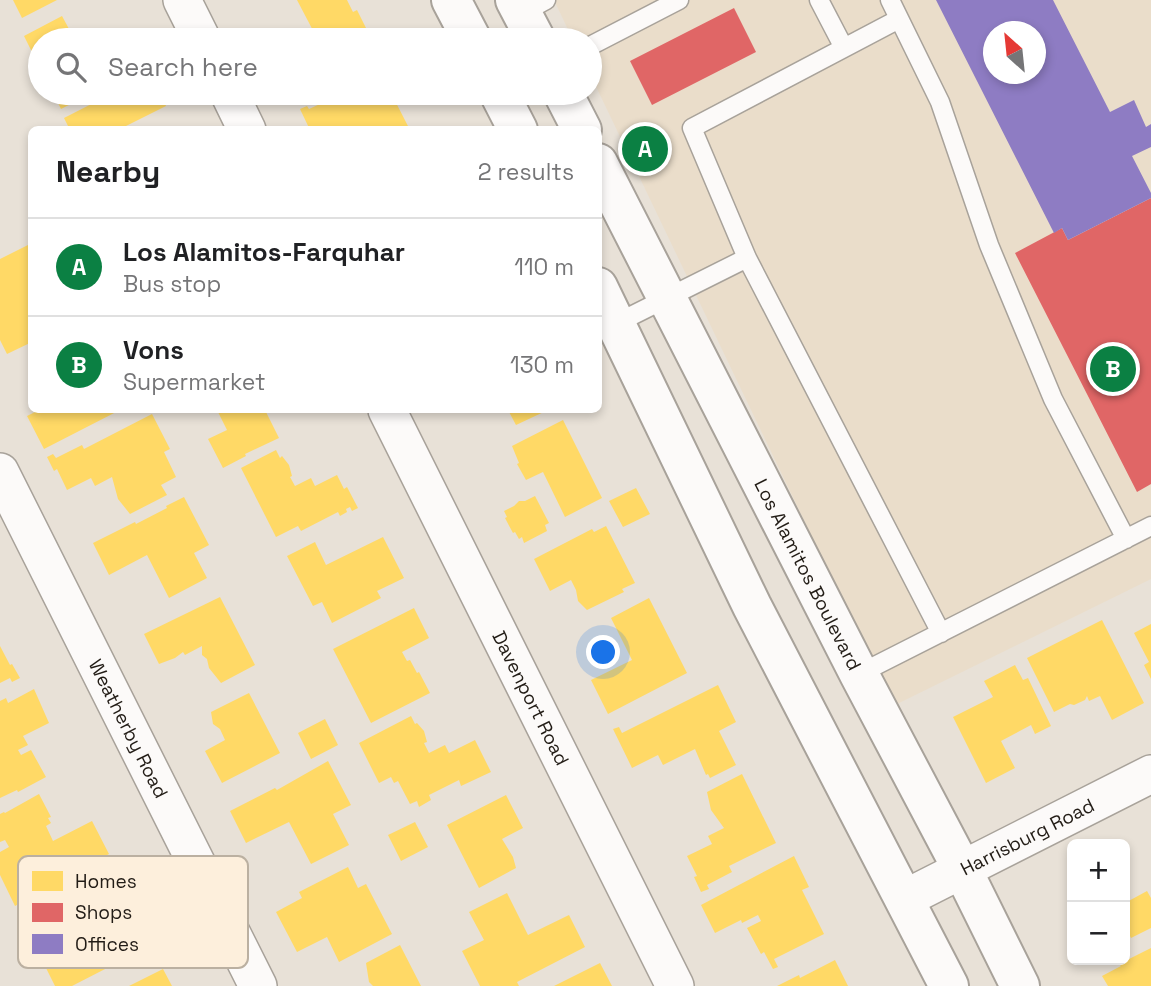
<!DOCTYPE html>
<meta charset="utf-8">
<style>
body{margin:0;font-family:"Space Grotesk",sans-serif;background:#f6f6f6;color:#202124}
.controls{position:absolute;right:21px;bottom:21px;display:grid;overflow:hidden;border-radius:10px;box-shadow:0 4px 10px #0003}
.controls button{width:63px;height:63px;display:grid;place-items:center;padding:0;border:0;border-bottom:2px solid #e0e0e0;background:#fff;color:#202124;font:35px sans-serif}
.compass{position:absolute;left:983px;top:21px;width:63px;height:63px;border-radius:50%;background:#fff;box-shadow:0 4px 10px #0003;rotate:333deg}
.you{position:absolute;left:604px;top:653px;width:24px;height:24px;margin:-18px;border:5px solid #fff;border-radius:50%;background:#1a73e8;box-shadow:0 0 0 10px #1a73e833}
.badge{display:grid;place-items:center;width:46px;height:46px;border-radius:50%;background:#0b8043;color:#fff;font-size:23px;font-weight:700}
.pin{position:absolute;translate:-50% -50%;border:4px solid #fff;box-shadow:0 2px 7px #0006}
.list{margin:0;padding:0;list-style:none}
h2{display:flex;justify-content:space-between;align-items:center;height:91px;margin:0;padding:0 28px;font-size:30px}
h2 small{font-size:23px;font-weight:400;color:#757577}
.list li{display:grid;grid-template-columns:46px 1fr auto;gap:21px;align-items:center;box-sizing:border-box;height:98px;padding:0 28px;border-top:2px solid #e0e0e0}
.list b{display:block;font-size:26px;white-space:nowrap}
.list p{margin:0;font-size:23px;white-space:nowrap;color:#757577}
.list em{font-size:23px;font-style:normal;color:#757577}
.icon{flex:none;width:38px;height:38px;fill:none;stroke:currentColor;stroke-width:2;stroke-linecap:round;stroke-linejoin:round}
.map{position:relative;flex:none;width:1151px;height:986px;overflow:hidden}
.search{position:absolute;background:#fff;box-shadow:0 4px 10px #0003;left:28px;top:28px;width:574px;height:77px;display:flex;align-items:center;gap:18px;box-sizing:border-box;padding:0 24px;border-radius:38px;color:#757577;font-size:26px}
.panel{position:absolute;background:#fff;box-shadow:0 4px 10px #0003;left:28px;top:126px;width:574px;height:287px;border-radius:10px}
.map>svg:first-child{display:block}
</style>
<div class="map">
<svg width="1151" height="986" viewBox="0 0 1151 986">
<rect width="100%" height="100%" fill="#e8e1d7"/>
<path fill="#eaddca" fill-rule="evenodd" d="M554 0H1151V579L893 706 590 74V40H573ZM993 32H1036V74H993Z"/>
<path fill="#ffd966" d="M13 0H57L22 18Z
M297 0H347L353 12 357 10 370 36 366 38 367 40H318Z
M62 16 75 40H40V68L24 36Z
M53 93H92L61 109Z
M113 93H160L166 106 122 128 123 130H70L64 118Z
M354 93H391L410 130H310L300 109 307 106 309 109 333 98 335 102Z
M32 243V342L7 354 0 340V259Z
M39 410H120L44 449 27 416Z
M217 410H265L279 438 245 454 246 456 223 468 208 439 227 430Z
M508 410H548L516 425Z
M152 414 170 449 164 452 176 477 161 485 167 495 130 514 118 499 112 477 95 486 91 478 67 490 57 469 54 471 47 457 53 454 56 458 82 445 84 449Z
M563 420 602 498 565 517 543 472 526 480 517 464 519 463 512 446Z
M276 450 280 458 282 456 289 465 292 476 290 477 295 486 311 478 315 486 337 475 344 489 347 487 358 508 352 511 350 507 346 509 347 512 340 516 338 512 301 531 298 526 276 537 241 468Z
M636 488 650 514 623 527 609 501Z
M535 496 549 523 545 525 547 531 524 543 522 537 519 539 515 532 513 533 505 518 507 517 504 511 514 506 519 501H525Z
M184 497 209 545 194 553 207 578 169 598 147 555 109 575 93 543 135 522 136 524 167 508 166 506Z
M606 526 635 583 622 589 624 592 587 610 578 601 576 590 571 580 550 591 534 559 592 529 594 532Z
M383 537 404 578 377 591 381 598 332 623 322 602 313 606 287 556 315 542 326 565Z
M220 597 255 665 221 683 209 668 207 659 202 655V646L185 655 183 652 175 658 159 664 144 634Z
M649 598 687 673 608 714 591 680 632 660 611 618Z
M414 608 429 638 402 652 407 661 410 660 417 673 419 672 430 693 371 723 333 649Z
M1102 620 1144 703 1112 720 1100 696 1089 701 1087 696 1085 700 1074 705 1070 704 1054 712 1027 658Z
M1151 624V679L1144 665 1149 662 1134 633Z
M0 646 10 665 12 664 20 678 12 682 10 678 0 683Z
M1015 665 1023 680 1028 678 1051 726 1035 734 1031 725 1001 741 1015 768 986 783 953 717 993 697 984 681Z
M718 685 736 722 719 731 736 765 710 778 708 774 706 775 695 749 663 765 658 755 632 768 613 729 619 727 622 733Z
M34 689 49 723 23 736 28 745 18 750 21 755 31 750 46 777 18 792 17 790 0 798V701L6 698 8 703Z
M249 693 280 753 222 783 205 751 225 740 220 729 213 724 211 712Z
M411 716 415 724 417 723 424 731 427 742 424 743 429 753 445 745 449 753 475 740 491 772 461 786 459 780 429 795 431 800 419 807 417 801 410 804 398 781 394 783 391 777 379 783 359 743Z
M325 719 338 745 311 759 298 733Z
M328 761 351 805 333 814 349 845 311 864 289 822 246 843 230 811 275 788 277 790Z
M742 774 776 843 729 866 732 872 707 885 709 889 701 892 694 877 697 876 687 856 712 844 708 836 724 828 711 810 707 792Z
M39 794 51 817 48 818 51 823 46 826 53 841 92 821 109 854 96 861 98 864 64 881V880L15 906 0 875V852L9 847 5 840 0 842V814L4 812 5 813Z
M506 795 523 828 502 839 513 857 516 868 479 888 447 825Z
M415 822 428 847 401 861 388 835Z
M794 856 809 887 802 890 824 934 774 959 778 967 773 969 764 952 761 954 747 928 761 921 758 915 742 923 741 920 715 933 701 905Z
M348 867 358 888 366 884 392 934 339 962 327 937 297 952 276 912 302 898 299 892Z
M114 871 129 903 104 915 108 923 91 932 96 941 97 940 108 960 106 961 109 967 72 986H55L24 924 39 916 35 909 87 885 85 882 101 874 102 877Z
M1147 891 1151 898V928L1131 938 1130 936 1125 939V903Z
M507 893 528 935 569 915 585 947 517 982 519 986H480L462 951 484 940 469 912Z
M400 945 421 986H373L369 982 366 963Z
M1151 948V986H1108L1102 976 1121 966 1119 964Z
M835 960 848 986H777L799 975 800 978Z
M600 963 612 986H554Z
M163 969 172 986H129Z"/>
<path fill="#e06666" d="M734 8 756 52 652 105 630 61Z
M1151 198V484L1137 492 1015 253 1062 228 1068 240Z"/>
<path fill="#8e7cc3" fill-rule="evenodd" d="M936 0H1053L1110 112 1134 100 1146 127 1151 124V147L1132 156 1151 193V198L1068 240 1062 228 1054 233ZM993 32H1036V74H993Z"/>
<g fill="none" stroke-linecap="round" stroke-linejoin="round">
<g stroke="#a8a29a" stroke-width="21">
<path id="service" d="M819 0 844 48
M890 0 940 102 989 245 1053 399 1126 539
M522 13 546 0
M899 19 692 128 747 258 941 633
M590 46 679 0
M617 323 747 258
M859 674 1151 526"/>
</g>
<g stroke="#a8a29a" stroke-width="40">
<g id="minor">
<path d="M182 0 202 40"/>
<path d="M229 93 247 130"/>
<path id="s1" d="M387 410 675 986"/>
<path id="s2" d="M0 472 258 986"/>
<path id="s3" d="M904 899 1151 774"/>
</g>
</g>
<g stroke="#a8a29a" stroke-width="42">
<g id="primary">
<path d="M451 0 472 40"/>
<path d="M515 0 536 40"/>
<path d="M499 93 518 130"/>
<path d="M563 93 582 130"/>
<path id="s4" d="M598 163 859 674 962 869 1020 986"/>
<path d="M598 287 752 606 949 986"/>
</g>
</g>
<use href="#service" stroke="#fcfaf9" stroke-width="18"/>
<use href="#minor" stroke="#fcfaf9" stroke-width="37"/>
<use href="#primary" stroke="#fcfaf9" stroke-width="38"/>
</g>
<g text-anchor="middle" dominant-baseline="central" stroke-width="7" stroke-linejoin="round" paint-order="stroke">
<g font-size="19" fill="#221c16" stroke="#fdefdc">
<text stroke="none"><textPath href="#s4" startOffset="462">Los Alamitos Boulevard</textPath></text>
<text stroke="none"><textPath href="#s1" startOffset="322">Davenport Road</textPath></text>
<text stroke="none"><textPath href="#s2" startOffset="287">Weatherby Road</textPath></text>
<text stroke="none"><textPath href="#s3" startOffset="138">Harrisburg Road</textPath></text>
</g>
</g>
<rect x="18" y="856" width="230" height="112" rx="10" fill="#fdefdc" stroke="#bbb0a1" stroke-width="2"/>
<rect x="32" y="871" width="31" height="20" fill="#ffd966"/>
<rect x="32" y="903" width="31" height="19" fill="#e06666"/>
<rect x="32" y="934" width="31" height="20" fill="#8e7cc3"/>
<g font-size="19" fill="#221c16">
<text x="75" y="888">Homes</text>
<text x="75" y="919">Shops</text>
<text x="75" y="951">Offices</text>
</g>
</svg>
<div class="controls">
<button>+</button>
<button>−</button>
</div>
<svg class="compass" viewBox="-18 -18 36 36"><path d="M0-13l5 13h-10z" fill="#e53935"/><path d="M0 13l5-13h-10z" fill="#757577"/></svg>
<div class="you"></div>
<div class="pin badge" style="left:645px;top:149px">A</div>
<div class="pin badge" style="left:1113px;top:369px">B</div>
<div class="search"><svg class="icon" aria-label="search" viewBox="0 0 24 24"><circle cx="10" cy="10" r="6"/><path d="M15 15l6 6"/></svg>Search here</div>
<section class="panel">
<h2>Nearby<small>2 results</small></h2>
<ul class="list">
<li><span class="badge">A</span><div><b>Los Alamitos-Farquhar</b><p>Bus stop</p></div><em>110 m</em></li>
<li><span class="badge">B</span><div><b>Vons</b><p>Supermarket</p></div><em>130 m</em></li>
</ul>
</section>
</div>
